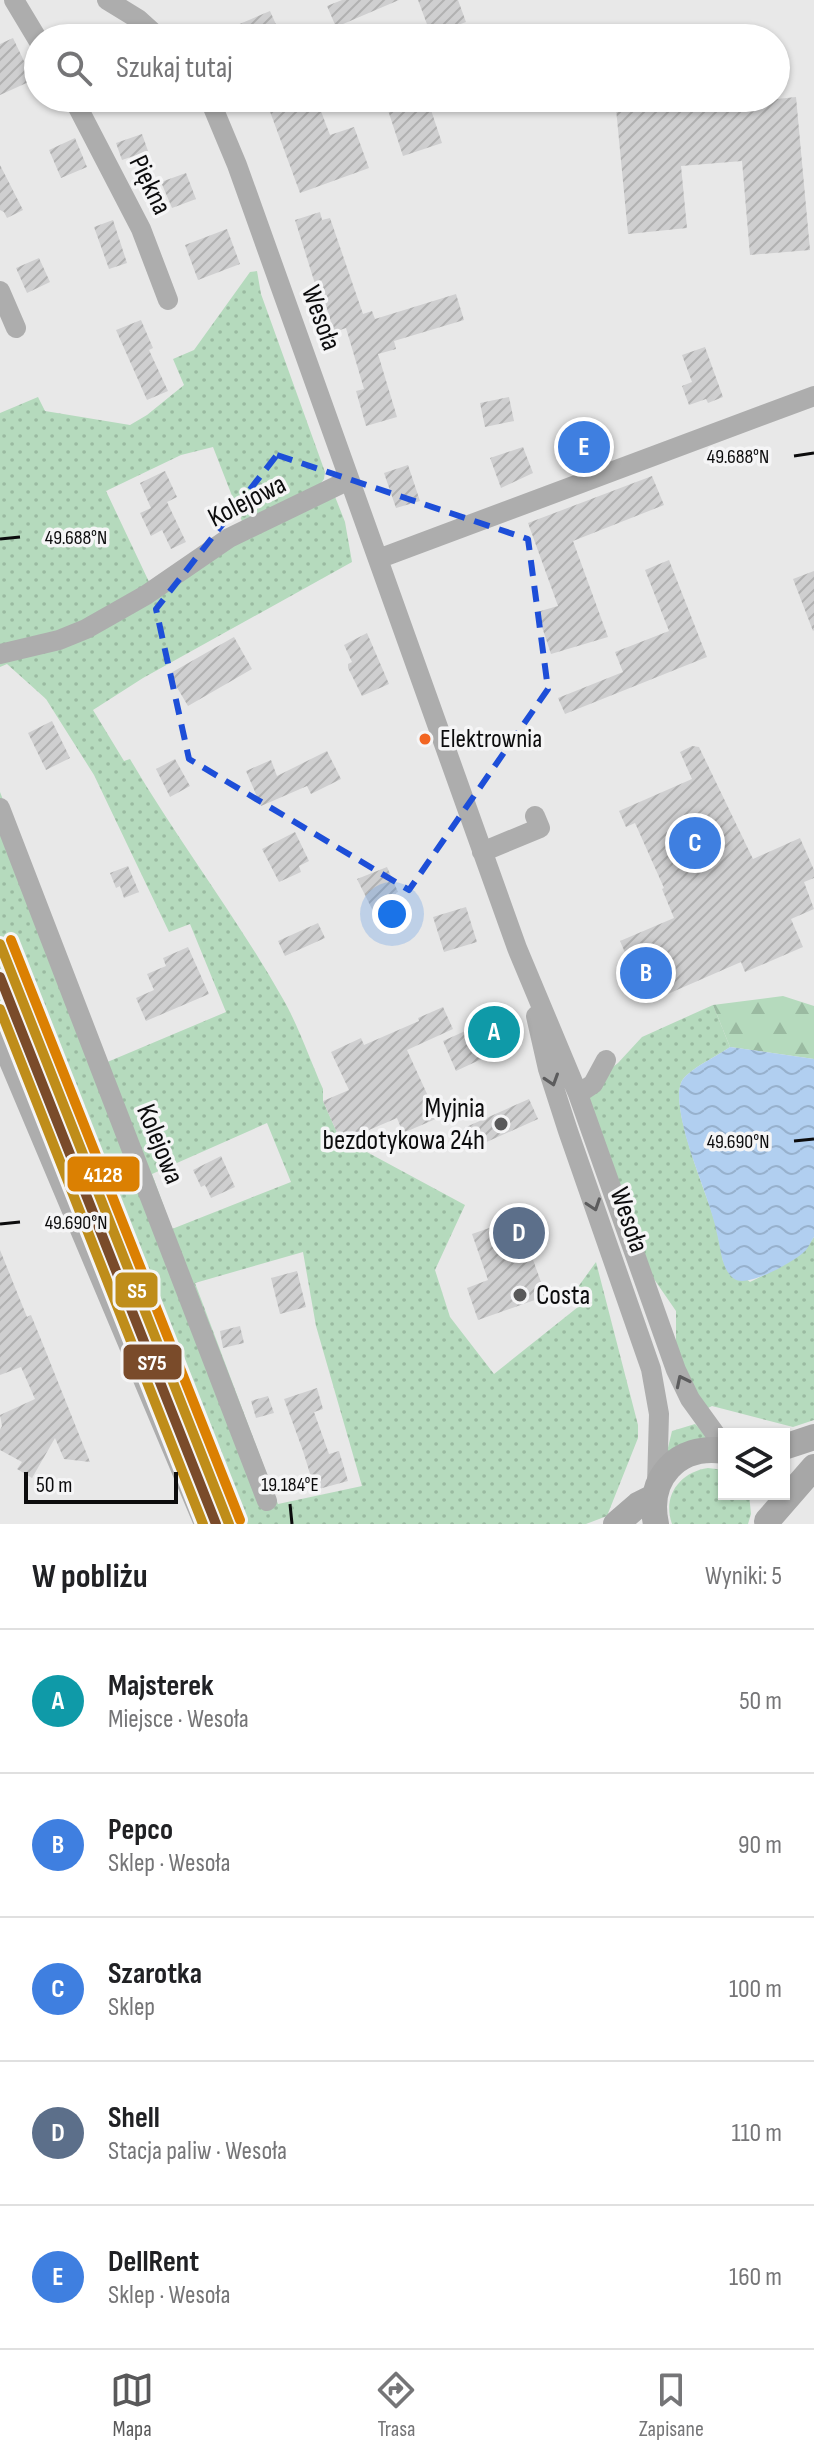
<!DOCTYPE html>
<html lang="pl">
<meta charset="utf-8">
<style>
body{margin:0;font-family:"Sofia Sans Condensed",sans-serif;background:#f2f2f2;color:#202124}
.controls{position:absolute;right:24px;bottom:24px;display:grid;overflow:hidden;border-radius:0px;box-shadow:0 2px 6px #0004}
.controls button{width:72px;height:72px;display:grid;place-items:center;padding:0;border:0;border-bottom:2px solid #e0e0e0;background:#fff;color:#202124;font:40px sans-serif}
.scale{position:absolute;left:24px;bottom:20px;width:154px;box-sizing:border-box;padding-left:8px;border:4px solid #0c0c0d;border-top:0;font-size:22px;line-height:28px;white-space:nowrap;color:#0c0c0d;-webkit-text-stroke:6px #f5f5f6;paint-order:stroke}
.you{position:absolute;left:392px;top:914px;width:28px;height:28px;margin:-20px;border:6px solid #fff;border-radius:50%;background:#1a73e8;box-shadow:0 0 0 12px #1a73e833}
.badge{display:grid;place-items:center;width:52px;height:52px;border-radius:50%;background:#59595a;color:#fff;font-size:26px;font-weight:700}
.pin{position:absolute;translate:-50% -50%;border:4px solid #fff;box-shadow:0 2px 8px #0006}
.list{margin:0;padding:0;list-style:none}
h2{display:flex;justify-content:space-between;align-items:center;height:104px;margin:0;padding:0 32px;font-size:34px}
h2 small{font-size:26px;font-weight:400;color:#757577}
.list li{display:grid;grid-template-columns:52px 1fr auto;gap:24px;align-items:center;box-sizing:border-box;height:144px;padding:0 32px;border-top:2px solid #e0e0e0}
.list b{display:block;font-size:30px;white-space:nowrap}
.list p{margin:0;font-size:26px;white-space:nowrap;color:#757577}
.list em{font-size:26px;font-style:normal;color:#757577}
.icon{flex:none;width:44px;height:44px;fill:none;stroke:currentColor;stroke-width:2;stroke-linecap:round;stroke-linejoin:round}
.map{position:relative;flex:none;width:814px;height:1524px;overflow:hidden}
.search{position:absolute;background:#fff;box-shadow:0 2px 6px #0004;left:24px;right:24px;top:24px;height:88px;display:flex;align-items:center;gap:20px;box-sizing:border-box;padding:0 28px;border-radius:44px;color:#757577;font-size:30px}
.sheet{height:824px;background:#fff}
nav{display:flex;justify-content:space-around;align-items:center;box-sizing:border-box;height:112px;border-top:2px solid #e0e0e0;background:#fff;font-size:22px;color:#757577}
nav a{display:grid;justify-items:center;gap:4px}
nav .on{color:#59595a}
.map>svg:first-child{display:block}
</style>
<div class="map">
<svg width="814" height="1524" viewBox="0 0 814 1524">
<defs>
<pattern id="green-dots" width="8" height="8" patternUnits="userSpaceOnUse" patternTransform="scale(2)"><rect width="8" height="8" fill="#b5dabd"/><path d="M2 2h.1M6 6h.1" fill="none" stroke="#9abaa1" stroke-width="1.8" stroke-linecap="round"/></pattern>
<pattern id="forest-firs" width="22" height="20" patternUnits="userSpaceOnUse" patternTransform="scale(2)"><rect width="22" height="20" fill="#b5dabd"/><path d="M5 1l3.5 6h-7zM16 11l3.5 6h-7z" fill="#9abaa1"/></pattern>
<pattern id="water-waves" width="16" height="10" patternUnits="userSpaceOnUse" patternTransform="scale(2)"><rect width="16" height="10" fill="#b1cff0"/><path d="M0 5q4-4 8 0t8 0" fill="none" stroke="#97b1cd"/></pattern>
<pattern id="building-hatch" width="6" height="6" patternUnits="userSpaceOnUse" patternTransform="scale(2)"><rect width="6" height="6" fill="#cfcfd0"/><path d="M-1 1l2-2M0 6l6-6M5 7l2-2" fill="none" stroke="#b1b1b1"/></pattern>
</defs>
<rect width="100%" height="100%" fill="#e8e8e8"/>
<path fill="url(#green-dots)" fill-rule="evenodd" d="M257 271 261 294 325 472 324 479 318 487 243 524 213 447 181 455 106 491 150 584 332 489 345 522 352 562 143 678 93 710 124 761 130 759C178 841 236 916 283 999 299 1027 310 1060 323 1089V1101L339 1137 465 1205 435 1270 450 1317 494 1374 583 1303 578 1287 596 1262 638 1425V1438L607 1516 586 1524H204L0 1040V792L105 1063 226 1012 190 924 169 932 94 775 46 699 7 664 0 667V413L38 397 45 411 130 425 147 415 184 385 173 359 194 350 250 272ZM267 1123 291 1182 172 1229 152 1174ZM303 1252 316 1326 362 1486 278 1504 195 1283Z
M713 1005 730 1047C718 1056 686 1070 681 1083 671 1111 705 1189 714 1219 718 1233 720 1247 723 1261L750 1282C776 1268 797 1263 814 1237V1420L793 1427 712 1406 700 1412 676 1370V1311L634 1250 578 1094 618 1063 642 1037Z
M695 1424 709 1437 666 1456 672 1431Z
M708 1468 724 1470V1494H749L751 1514 748 1524H672C662 1496 680 1472 708 1468Z"/>
<path fill="url(#forest-firs)" d="M783 996 814 1006V1059L730 1047 713 1005Z"/>
<path fill="url(#water-waves)" d="M730 1047 814 1059V1237C811 1241 808 1249 804 1252 793 1262 745 1290 733 1278 722 1269 721 1251 718 1238 710 1198 690 1160 682 1120 680 1109 677 1094 681 1083 686 1070 718 1056 730 1047Z"/>
<path fill="url(#building-hatch)" d="M342 0H399L336 27 327 6Z
M418 0H458L466 22 431 35Z
M270 11 282 38H207Z
M13 38 33 80 0 95V44Z
M796 97 810 250 750 255 742 161 681 166 687 228 628 234 615 98H706L707 106Z
M265 98H316L330 135 354 127 369 168 300 193Z
M384 98H427L442 143 403 156Z
M142 134 148 151 122 160 116 143Z
M75 138 87 167 61 178 49 150Z
M0 165 23 210 7 218 4 212 0 210Z
M186 173 196 199 172 208 161 182Z
M320 212 322 220 330 218 363 314 372 311 375 319 456 294 464 320 394 341 396 349 378 354 397 417 366 426 356 391 364 389 346 328 334 332 325 302 321 303 295 220Z
M113 220 127 263 109 269 94 227Z
M227 229 240 264 198 280 185 245Z
M39 258 50 282 27 293 16 268Z
M141 320 153 348 149 350 168 391 147 400 116 330Z
M705 347 723 397 708 403 706 399 689 405 682 386 692 382 682 355Z
M509 397 514 421 485 427 480 403Z
M597 428 606 453 572 466 563 440Z
M523 447 533 473 501 488 490 458Z
M408 465 420 501 396 508 384 473Z
M165 471 177 497 167 502 186 542 171 549 162 530 151 536 140 513 151 508 140 483Z
M652 476 664 505 573 541 608 637 551 654 537 612 558 606 528 523Z
M669 560 707 657 565 714 558 698 623 672 615 652 669 631 645 570Z
M814 571V630L813 631 793 579Z
M367 633 389 684 362 696 348 668V664L352 662 344 645Z
M234 637 252 669 188 706 169 674Z
M52 721 70 758 46 770 28 733Z
M692 746 699 747 753 859 800 838 814 870V878L804 882 814 909 791 919 803 947 745 972 741 962 647 1003 620 941 674 918 662 889 664 888 635 823 626 827 619 811 692 779 680 752Z
M327 751 341 779 311 794 307 786 261 806 246 771 271 760 277 776Z
M175 759 190 786 170 797 156 769Z
M295 832 309 861 299 866 301 872 279 882 262 849Z
M128 866 139 892 124 898 120 886 116 888 110 873Z
M387 867 398 892 396 893 398 900 373 911 357 879Z
M466 907 477 942 444 952 433 917Z
M318 923 325 938 285 956 278 941Z
M188 947 209 994 146 1021 136 998 154 990 147 974 166 966 163 958Z
M443 1007 453 1029 407 1050 438 1118 403 1133 397 1118 355 1136 353 1131 339 1137 323 1101 349 1090 331 1052 361 1038 364 1045 419 1021 418 1018Z
M503 1014 516 1043 456 1071 443 1041Z
M529 1099 538 1119 473 1148 464 1128Z
M221 1156 235 1187 211 1198 205 1185 201 1187 193 1170Z
M529 1214 538 1239 527 1243 546 1296 478 1320 467 1288 488 1280 472 1234Z
M0 1250 27 1317 31 1315 40 1337 90 1462 64 1459 55 1438 32 1478 17 1469 22 1462 0 1450V1430L2 1426 0 1415 35 1399 21 1367 0 1375Z
M297 1271 306 1307 280 1314 271 1278Z
M240 1326 244 1343 223 1348 220 1331Z
M317 1388 323 1409 314 1412 329 1454 339 1451 348 1481 315 1490 303 1451 284 1399Z
M268 1396 274 1413 256 1418 251 1401Z"/>
<g fill="none" stroke-linecap="round" stroke-linejoin="round">
<path stroke="#adadad" stroke-width="20" d="M14 0 38 40
M107 0 138 19 159 38
M73 98 141 229 168 300
M209 98 237 165 517 948 578 1094 676 1370 690 1399 724 1446
M0 291 16 328
M378 559 814 396
M0 654 59 640 86 629 146 595 229 538 349 480
M0 808 267 1501
M482 852 540 828 535 816
M536 1016 548 1069 568 1131 651 1369 659 1414 657 1485
M0 1040 204 1524
M578 1094 593 1084 606 1060"/>
<path stroke="#a7a7a7" stroke-width="26" d="M784 1447 814 1437
M767 1521 814 1467
M616 1524 638 1505 654 1497
M656 1524C646 1478 678 1444 724 1451"/>
<g stroke="#f5f5f6" stroke-width="16">
<path id="rail-1" d="M0 944 229 1524"/>
</g>
<g stroke="#f5f5f6" stroke-width="16">
<path id="rail-2" d="M0 977 216 1524"/>
</g>
<g stroke="#f5f5f6" stroke-width="16">
<path id="rail-3" d="M11 940 240 1520"/>
</g>
<g stroke="#f5f5f6" stroke-width="16">
<path id="rail-4" d="M0 1009 203 1524"/>
</g>
<use href="#rail-1" stroke="#bf8d1a" stroke-width="10"/>
<use href="#rail-2" stroke="#7a4b2a" stroke-width="10"/>
<use href="#rail-3" stroke="#db8002" stroke-width="10"/>
<use href="#rail-4" stroke="#bf8d1a" stroke-width="10"/>
</g>
<defs><path id="oneway-chevron" d="M-2-3.5L2.5 0L-2 3.5" fill="none" stroke-width="1.6" stroke-linecap="round" stroke-linejoin="round" transform="scale(2)"/></defs>
<g stroke="#5c5c5d">
<use href="#oneway-chevron" transform="translate(552 1080) rotate(72)"/>
<use href="#oneway-chevron" transform="translate(594 1205) rotate(71)"/>
<use href="#oneway-chevron" transform="translate(682 1381) rotate(-116)"/>
</g>
<path fill="none" stroke="#1d4ed8" stroke-width="6" stroke-dasharray="16 10" stroke-linejoin="round" d="M277 455 528 539 548 689 409 890 189 759 156 609Z"/>
<path fill="none" stroke="#0c0c0d" stroke-width="3" d="M794 456 814 453M0 539 20 537M794 1141 814 1139M0 1224 20 1222M290 1504 292 1524"/>
<circle fill="#f26522" stroke="#f5f5f6" stroke-width="3" cx="425" cy="739" r="7"/>
<g fill="#59595a" stroke="#f5f5f6" stroke-width="3">
<circle cx="501" cy="1124" r="8"/>
<circle cx="520" cy="1295" r="8"/>
</g>
<g text-anchor="middle" dominant-baseline="central" stroke-width="7" stroke-linejoin="round" paint-order="stroke">
<g font-size="26" fill="#0c0c0d" stroke="#f5f5f6" text-anchor="start">
<text x="440" y="739">Elektrownia</text>
</g>
<g font-size="28" fill="#0c0c0d" stroke="#f5f5f6">
<text transform="translate(150 185) rotate(64)">Piękna</text>
<text transform="translate(321 318) rotate(70)">Wesoła</text>
<text transform="translate(247 501) rotate(-27)">Kolejowa</text>
<text transform="translate(160 1144) rotate(68)">Kolejowa</text>
<text transform="translate(629 1220) rotate(71)">Wesoła</text>
</g>
<g font-size="28" fill="#0c0c0d" stroke="#f5f5f6" text-anchor="end">
<text x="485" y="1108">Myjnia<tspan x="485" dy="32">bezdotykowa 24h</tspan></text>
<text x="536" y="1295" text-anchor="start">Costa</text>
</g>
</g>
<g font-size="20" text-anchor="middle" fill="#0c0c0d" stroke="#f5f5f6" stroke-width="7" stroke-linejoin="round" paint-order="stroke">
<text x="738" y="463">49.688°N</text>
<text x="76" y="544">49.688°N</text>
<text x="738" y="1148">49.690°N</text>
<text x="76" y="1229">49.690°N</text>
<text x="290" y="1491">19.184°E</text>
</g>
<g stroke="#f5f5f6" stroke-width="3">
<rect x="66" y="1155" width="75" height="38" rx="8" fill="#db8002"/>
<rect x="114" y="1271" width="45" height="38" rx="8" fill="#bf8d1a"/>
<rect x="122" y="1343" width="61" height="38" rx="8" fill="#7a4b2a"/>
</g>
<g font-size="22" text-anchor="middle" font-weight="bold" fill="#fff">
<text x="103" y="1182">4128</text>
<text x="137" y="1298">S5</text>
<text x="152" y="1370">S75</text>
</g>
</svg>
<div class="controls">
<button><svg class="icon" aria-label="layers" viewBox="0 0 24 24"><path d="M12 4l9 5-9 5-9-5zM3 14l9 5 9-5"/></svg></button>
</div>
<div class="scale">50 m</div>
<div class="you"></div>
<div class="pin badge" style="left:494px;top:1032px;background:#0f9aa8">A</div>
<div class="pin badge" style="left:646px;top:973px;background:#3f7fe0">B</div>
<div class="pin badge" style="left:695px;top:843px;background:#3f7fe0">C</div>
<div class="pin badge" style="left:519px;top:1233px;background:#5c6f8a">D</div>
<div class="pin badge" style="left:584px;top:447px;background:#3f7fe0">E</div>
<div class="search"><svg class="icon" aria-label="search" viewBox="0 0 24 24"><circle cx="10" cy="10" r="6"/><path d="M15 15l6 6"/></svg>Szukaj tutaj</div>
</div>
<section class="sheet">
<h2>W pobliżu<small>Wyniki: 5</small></h2>
<ul class="list">
<li><span class="badge" style="background:#0f9aa8">A</span><div><b>Majsterek</b><p>Miejsce · Wesoła</p></div><em>50 m</em></li>
<li><span class="badge" style="background:#3f7fe0">B</span><div><b>Pepco</b><p>Sklep · Wesoła</p></div><em>90 m</em></li>
<li><span class="badge" style="background:#3f7fe0">C</span><div><b>Szarotka</b><p>Sklep</p></div><em>100 m</em></li>
<li><span class="badge" style="background:#5c6f8a">D</span><div><b>Shell</b><p>Stacja paliw · Wesoła</p></div><em>110 m</em></li>
<li><span class="badge" style="background:#3f7fe0">E</span><div><b>DellRent</b><p>Sklep · Wesoła</p></div><em>160 m</em></li>
</ul>
</section>
<nav>
<a class="on"><svg class="icon" aria-label="map" viewBox="0 0 24 24"><path d="M3 6l6-2 6 2 6-2v14l-6 2-6-2-6 2zM9 4v14M15 6v14"/></svg>Mapa</a>
<a><svg class="icon" aria-label="directions" viewBox="0 0 24 24"><path d="M12 3l9 9-9 9-9-9zM9 14v-3h6M13 9l2 2-2 2"/></svg>Trasa</a>
<a><svg class="icon" aria-label="saved" viewBox="0 0 24 24"><path d="M7 4h10v16l-5-4-5 4z"/></svg>Zapisane</a>
</nav>
